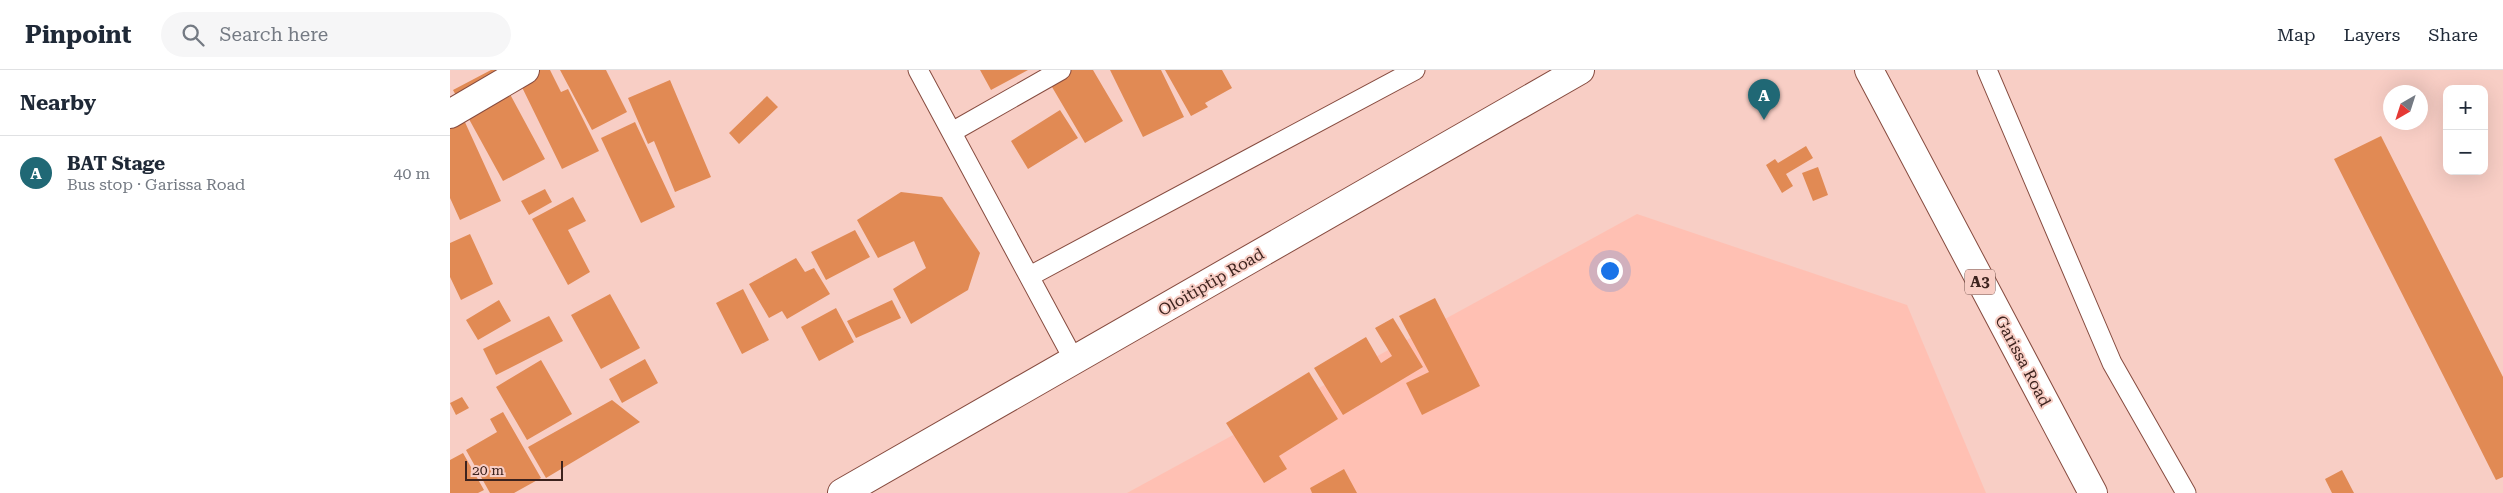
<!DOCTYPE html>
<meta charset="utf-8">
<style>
body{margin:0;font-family:"Roboto Serif",serif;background:#f6f6f7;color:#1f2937}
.controls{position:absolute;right:15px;top:15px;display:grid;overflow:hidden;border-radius:10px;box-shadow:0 5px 20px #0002}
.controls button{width:45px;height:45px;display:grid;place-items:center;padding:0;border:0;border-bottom:1px solid #e0e1e3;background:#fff;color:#1f2937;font:25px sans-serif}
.compass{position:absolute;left:1933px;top:15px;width:45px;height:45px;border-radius:50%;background:#fff;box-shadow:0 5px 20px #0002;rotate:219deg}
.scale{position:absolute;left:15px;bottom:12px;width:98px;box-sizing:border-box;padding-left:5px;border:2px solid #3d231e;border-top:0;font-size:14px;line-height:18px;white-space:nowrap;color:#3d231e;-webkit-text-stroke:4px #f8cec5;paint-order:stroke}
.you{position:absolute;left:1159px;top:200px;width:18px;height:18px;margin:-12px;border:4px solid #fff;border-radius:50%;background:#1a73e8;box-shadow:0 0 0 8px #1a73e833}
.badge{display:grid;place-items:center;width:32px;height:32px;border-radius:50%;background:#206875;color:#fff;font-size:16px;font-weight:700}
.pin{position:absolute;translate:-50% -41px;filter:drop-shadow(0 1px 2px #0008)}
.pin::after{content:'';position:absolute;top:26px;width:18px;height:15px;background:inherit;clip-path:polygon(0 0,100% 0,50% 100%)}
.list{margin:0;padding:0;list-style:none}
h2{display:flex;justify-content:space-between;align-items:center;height:65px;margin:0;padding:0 20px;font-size:21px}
h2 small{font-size:16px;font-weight:400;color:#747a83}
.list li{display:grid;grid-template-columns:32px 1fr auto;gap:15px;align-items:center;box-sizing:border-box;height:75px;padding:0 20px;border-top:1px solid #e0e1e3}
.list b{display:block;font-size:19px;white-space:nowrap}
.list p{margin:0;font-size:16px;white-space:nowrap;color:#747a83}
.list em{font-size:16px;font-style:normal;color:#747a83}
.icon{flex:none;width:28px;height:28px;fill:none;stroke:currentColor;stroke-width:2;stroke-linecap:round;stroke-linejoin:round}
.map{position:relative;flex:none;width:2053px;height:423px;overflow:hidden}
header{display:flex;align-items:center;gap:30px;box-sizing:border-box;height:70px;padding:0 25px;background:#fff;border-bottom:1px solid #e0e1e3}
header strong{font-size:24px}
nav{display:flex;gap:28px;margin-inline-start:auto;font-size:18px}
.search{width:350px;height:45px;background:#f6f6f7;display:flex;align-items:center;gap:12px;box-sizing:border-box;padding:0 18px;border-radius:28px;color:#747a83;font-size:19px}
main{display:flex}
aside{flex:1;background:#fff}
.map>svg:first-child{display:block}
</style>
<header>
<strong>Pinpoint</strong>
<div class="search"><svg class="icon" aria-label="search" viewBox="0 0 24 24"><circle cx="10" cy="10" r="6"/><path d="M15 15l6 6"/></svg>Search here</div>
<nav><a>Map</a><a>Layers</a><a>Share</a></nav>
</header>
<main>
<aside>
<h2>Nearby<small></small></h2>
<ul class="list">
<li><span class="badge">A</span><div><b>BAT Stage</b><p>Bus stop · Garissa Road</p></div><em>40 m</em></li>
</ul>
</aside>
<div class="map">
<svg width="2053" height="423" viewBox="0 0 2053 423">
<rect width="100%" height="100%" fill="#f8cec5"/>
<path fill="#ffc0b3" d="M1187 144 1457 235 1536 423H677Z"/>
<path fill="#e18a54" d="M41 0H47L95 89 53 111 3 20Z
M81 0H100L111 22 118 19 149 81 112 99 67 7Z
M110 0H156L177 42 142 60Z
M530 0H578L541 20Z
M592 0H643L673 51 635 73Z
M660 0H711L734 47 693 67Z
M715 0H772L782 18 755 33 758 37 741 46Z
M220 10 261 107 225 122 204 71 198 74 178 28Z
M317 26 328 37 289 74 279 63Z
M610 40 628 68 578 99 561 71Z
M14 50 51 131 10 150 0 128V56Z
M185 52 225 137 191 153 151 68Z
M1931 66 2053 307V407L2046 410 1884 89Z
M1356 76 1363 88 1336 104 1343 116 1332 123 1316 95 1325 89 1328 93Z
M1368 97 1378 125 1363 131 1352 103Z
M95 119 102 132 79 145 71 131Z
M451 122 492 127 530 183 518 220 461 254 443 219 476 198 464 171 428 188 407 150Z
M123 127 136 151 118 160 140 202 118 215 82 149Z
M405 160 420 187 376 210 361 182Z
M20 164 43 214 11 230 0 207V173Z
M346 188 355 202 364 198 380 224 337 249 332 241 319 248 299 214Z
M293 219 319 270 292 284 266 233Z
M160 224 190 278 151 299 121 245Z
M985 228 1030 316 972 345 956 313 979 302 949 246Z
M49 230 61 251 28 270 16 250Z
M442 230 451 248 406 268 397 251Z
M386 238 404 272 369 291 351 257Z
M99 246 113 271 46 305 33 279Z
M943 248 973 297 893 345 864 298 916 267 931 293 942 286 925 258Z
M195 289 208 313 172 333 159 309Z
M91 290 122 344 77 370 46 317Z
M859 302 888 349 829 386 837 399 814 413 776 353Z
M12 327 19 338 6 345 0 333Z
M162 330 190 352 96 408 78 377Z
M53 342 91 408 64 423H40L16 380 47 362 40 349Z
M13 383 34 420 28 423H0V390Z
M894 399 907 423H862L860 418Z
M1892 400 1904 423H1882L1875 409Z"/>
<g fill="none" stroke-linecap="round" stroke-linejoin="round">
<g stroke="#864b3f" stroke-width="21">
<path id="lane" d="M468 0 624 290
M1537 0 1662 293 1736 423
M502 62 611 0
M580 206 965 0"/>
</g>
<g stroke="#864b3f" stroke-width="30">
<path id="street" d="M0 44 75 0
M392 423 1130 0"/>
</g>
<g stroke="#864b3f" stroke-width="30">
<path id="highway" d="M1419 0 1643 423"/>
</g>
<use href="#lane" stroke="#fff" stroke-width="19"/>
<use href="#street" stroke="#fff" stroke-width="28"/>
<use href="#highway" stroke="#fff" stroke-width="28"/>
</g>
<g text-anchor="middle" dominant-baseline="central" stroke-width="4" stroke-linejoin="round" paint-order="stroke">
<rect fill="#f8cec5" stroke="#755650" stroke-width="1" x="1515" y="199.5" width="30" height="25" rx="4"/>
<g font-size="15" font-weight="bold" fill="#3d231e">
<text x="1530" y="212">A3</text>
</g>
<g font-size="16" fill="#3d231e" stroke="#f8cec5">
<text transform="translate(761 212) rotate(-30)">Oloitiptip Road</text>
<text transform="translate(1573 291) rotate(62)">Garissa Road</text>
</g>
</g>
</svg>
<div class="controls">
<button>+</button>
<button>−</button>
</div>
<svg class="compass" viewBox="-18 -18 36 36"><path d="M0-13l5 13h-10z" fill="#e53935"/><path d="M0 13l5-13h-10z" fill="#747a83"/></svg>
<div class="scale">20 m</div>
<div class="you"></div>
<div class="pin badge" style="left:1314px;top:50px">A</div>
</div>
</main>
